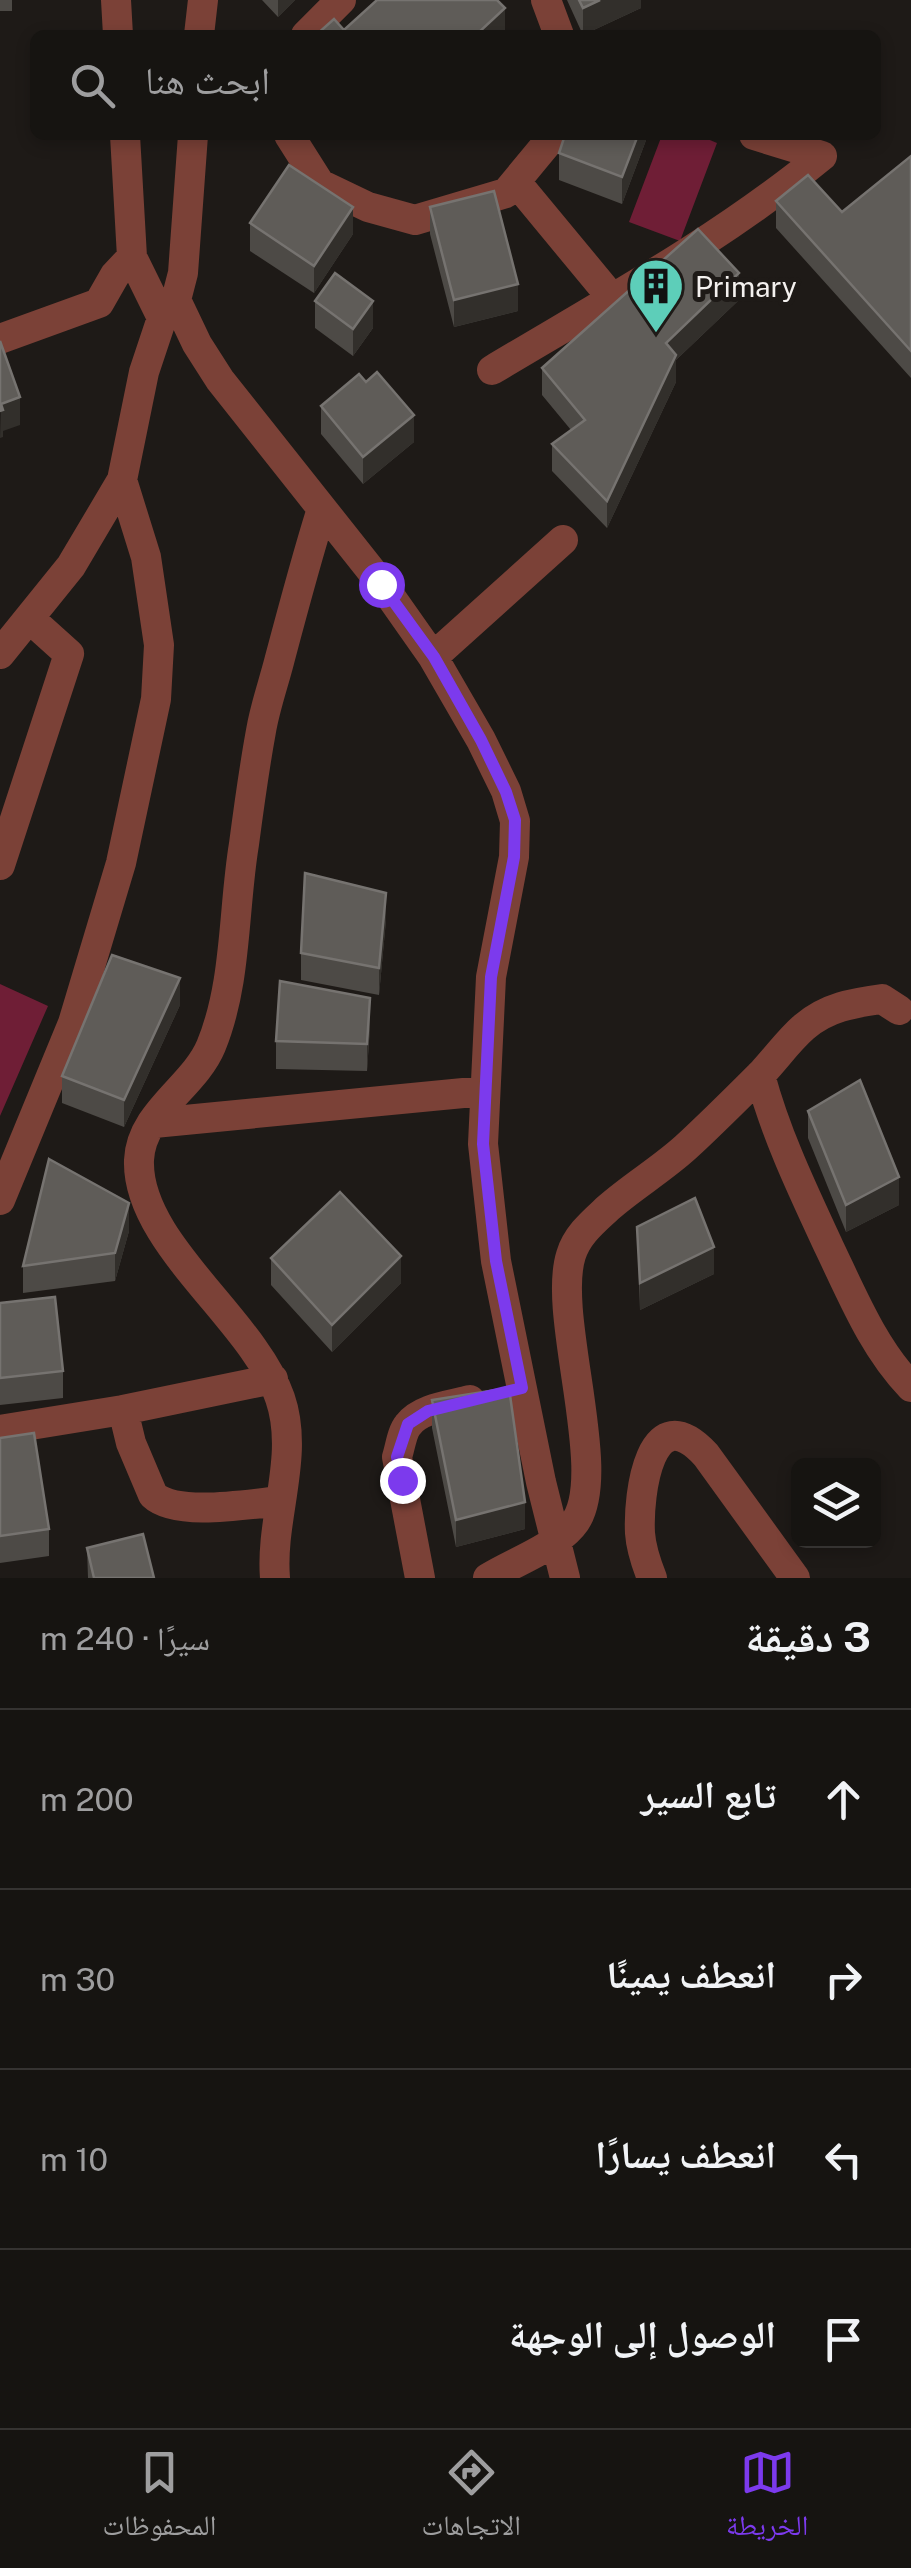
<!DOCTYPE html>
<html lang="ar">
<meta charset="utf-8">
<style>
body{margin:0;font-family:"Public Sans","Noto Naskh Arabic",sans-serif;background:#23211f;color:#f1f3f6;direction:rtl}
.controls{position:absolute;right:30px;bottom:30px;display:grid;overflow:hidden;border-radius:15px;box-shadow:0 5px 15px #0003}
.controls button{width:90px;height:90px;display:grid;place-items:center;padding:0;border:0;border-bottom:2px solid #353331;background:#161411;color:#f1f3f6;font:50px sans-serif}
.stop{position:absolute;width:30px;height:30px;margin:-22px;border:8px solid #7c3aed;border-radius:50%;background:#fff}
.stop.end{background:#7c3aed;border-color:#fff;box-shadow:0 2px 10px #0008}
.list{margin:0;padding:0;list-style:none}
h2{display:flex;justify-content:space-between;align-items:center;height:130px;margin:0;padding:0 40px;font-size:42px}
h2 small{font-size:32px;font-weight:400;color:#9e9e9f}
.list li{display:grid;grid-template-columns:65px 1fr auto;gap:30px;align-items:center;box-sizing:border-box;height:180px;padding:0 40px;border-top:2px solid #353331}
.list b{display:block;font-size:38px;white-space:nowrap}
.list em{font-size:32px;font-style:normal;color:#9e9e9f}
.icon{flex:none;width:55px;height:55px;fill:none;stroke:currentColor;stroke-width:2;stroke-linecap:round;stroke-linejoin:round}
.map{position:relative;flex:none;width:911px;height:1578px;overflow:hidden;direction:ltr}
.search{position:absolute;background:#161411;box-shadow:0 5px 15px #0003;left:30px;right:30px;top:30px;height:110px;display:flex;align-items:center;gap:25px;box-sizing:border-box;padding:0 35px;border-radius:15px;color:#9e9e9f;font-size:38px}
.sheet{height:850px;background:#161411}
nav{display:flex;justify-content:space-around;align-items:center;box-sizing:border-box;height:140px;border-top:2px solid #353331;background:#161411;font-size:28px;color:#9e9e9f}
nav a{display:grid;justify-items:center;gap:5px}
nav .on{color:#7c3aed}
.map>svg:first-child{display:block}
</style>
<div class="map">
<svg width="911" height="1578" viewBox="0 0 911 1578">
<rect width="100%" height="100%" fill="#1e1a17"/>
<path fill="#6f1e36" d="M662 135H698L717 143 680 241 629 222Z
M0 984 48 1006 0 1116Z"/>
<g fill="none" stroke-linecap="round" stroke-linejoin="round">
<path stroke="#7b4137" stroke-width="30" d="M116 0 118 35
M546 0 559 35
M199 35 203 0
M306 35 341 0
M125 135 132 257 162 318
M289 135 320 184 368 207 415 220 506 193 554 135
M516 182 612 298
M176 300 197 344 220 380 381 583 433 657 481 740 506 791 515 821 514 857 491 977 483 1144 496 1261 541 1482 565 1578
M0 339 99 303 115 275 132 257
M492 370C604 303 721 239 822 156L754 135
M0 654 71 566 122 480 144 372 162 318 176 300 183 273 193 135
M433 657 563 540
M0 865 69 654 29 618
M760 1075C776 1135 803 1191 829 1247 853 1297 873 1347 911 1387
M154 1123 484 1091
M0 1200 73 1023 121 863 156 699 159 645 146 557 122 480
M123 1410 273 1379
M0 1430 123 1410 131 1443 153 1495C176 1517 249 1504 280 1501
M275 1578C270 1518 300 1456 280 1398 253 1319 136 1243 139 1160 141 1112 194 1087 211 1046 237 983 233 910 244 844 249 806 254 769 261 731 265 707 274 682 280 658 293 609 306 560 321 512
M420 1578 397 1457C400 1448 402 1432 408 1425 420 1408 452 1405 470 1400
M488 1578C514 1562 552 1549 572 1526 613 1481 551 1317 571 1255 577 1235 593 1222 608 1208 633 1186 662 1169 686 1147 712 1123 738 1097 763 1072 777 1057 789 1040 804 1027 827 1007 853 1003 882 999L899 1010
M652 1578C646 1563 641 1548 640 1533 638 1495 650 1394 706 1455L795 1578"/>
</g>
<path fill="#4d4a46" d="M0 0H12V11H0Z
M262 0H295L278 17Z
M567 0H641V8L583 35Z
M565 135H648L622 204 559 180V153Z
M911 156V378L776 228V201L842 212Z
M430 207 518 311 454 327 430 234Z
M250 223 353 234 314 293 250 251Z
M739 300 676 360V382L607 528 552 471V444L571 430 542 395V368Z
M315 301 373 328 353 356 315 328Z
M321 406 414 442 363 484 321 434Z
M386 920 379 995 301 980V953Z
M180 1005 124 1127 62 1103V1076Z
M370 1026 367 1071 276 1069V1041Z
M808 1111 899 1205 846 1232 808 1138Z
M637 1227 714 1274 640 1310Z
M129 1231 115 1281 23 1293V1266Z
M271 1258 401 1283 332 1352 271 1285Z
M0 1303 63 1371V1398L0 1405Z
M432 1400 525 1529 456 1547 432 1428Z
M0 1438 49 1529V1556L0 1563Z
M87 1548 154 1578H88Z"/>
<path fill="#322f2b" d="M278 0H295L278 17Z
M600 0H641V8L583 35V8Z
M505 8V35H476Z
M638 135H648L622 204V177Z
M353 207V234L314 293V266Z
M739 273V300L676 360V382L607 528V501L666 343Z
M518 284V311L454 327V300Z
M373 301V328L353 356V329Z
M20 397V425L3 431V437L0 438 1 404Z
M414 415V442L363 484V457Z
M386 893V920L379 995V968Z
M180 978V1005L124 1127V1100Z
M370 998V1026L367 1071V1044Z
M899 1177V1205L846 1232V1205Z
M129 1203V1231L115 1281V1253Z
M714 1247V1274L640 1310V1283Z
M401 1256V1283L332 1352V1325Z
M525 1502V1529L456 1547V1520Z"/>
<path fill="#5f5c58" stroke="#767370" stroke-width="2.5" d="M377 0H497L505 8 476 35H316L334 19 344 30Z
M579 0H600L583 8Z
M565 135H638L622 177 559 153Z
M911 156V351L776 201 808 175 842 212Z
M289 165 353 207 314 266 250 223Z
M494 191 518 284 454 300 430 207Z
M698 229 739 273 666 343 676 355 607 501 552 444 585 420 542 368Z
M335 273 373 301 353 329 315 301Z
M0 341 20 397 1 404 3 410 0 411Z
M377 372 414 415 363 457 321 406 359 374 366 382Z
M305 873 386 893 379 968 301 953Z
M112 955 180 978 124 1100 62 1076Z
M280 981 370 998 367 1044 276 1041Z
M860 1080 899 1177 846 1205 808 1111Z
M49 1159 129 1203 115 1253 23 1266Z
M340 1192 401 1256 332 1325 271 1258Z
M695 1198 714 1247 640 1283 637 1227Z
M55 1297 63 1371 0 1378V1303Z
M509 1388 525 1502 456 1520 432 1400Z
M34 1433 49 1529 0 1536V1438Z
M143 1534 154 1578H94L87 1548Z"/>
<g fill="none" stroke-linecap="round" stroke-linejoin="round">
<path stroke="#7c3aed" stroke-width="12" d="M381 584 434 657 481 740 506 792 515 820 514 857 491 977 483 1144 496 1261 522 1388 428 1411 408 1424 397 1457 402 1480"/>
</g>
<defs>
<g id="building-pin" transform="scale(2.875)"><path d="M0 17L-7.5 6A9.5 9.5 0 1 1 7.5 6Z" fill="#5dceb9" stroke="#1e1a17"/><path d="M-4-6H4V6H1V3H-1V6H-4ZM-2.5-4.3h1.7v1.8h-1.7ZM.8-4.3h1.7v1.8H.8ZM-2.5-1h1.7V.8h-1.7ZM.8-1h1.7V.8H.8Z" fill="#111"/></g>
</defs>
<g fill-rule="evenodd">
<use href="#building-pin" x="656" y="286"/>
</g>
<g text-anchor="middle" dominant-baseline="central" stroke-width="10" stroke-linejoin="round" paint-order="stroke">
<g font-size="28" fill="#f4f1ef" stroke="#1e1a17" text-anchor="start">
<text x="695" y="286">Primary</text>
</g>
</g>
</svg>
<div class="controls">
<button><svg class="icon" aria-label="layers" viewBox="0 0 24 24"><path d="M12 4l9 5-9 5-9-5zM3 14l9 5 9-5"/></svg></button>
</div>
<div class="stop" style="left:381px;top:584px"></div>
<div class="stop end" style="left:402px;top:1480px"></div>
<div class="search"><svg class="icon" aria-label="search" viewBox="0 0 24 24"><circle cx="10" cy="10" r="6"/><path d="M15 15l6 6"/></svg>ابحث هنا</div>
</div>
<section class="sheet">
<h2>3 دقيقة<small>سيرًا · 240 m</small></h2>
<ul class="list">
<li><svg class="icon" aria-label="ahead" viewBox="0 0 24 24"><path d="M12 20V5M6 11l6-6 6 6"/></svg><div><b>تابع السير</b></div><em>200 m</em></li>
<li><svg class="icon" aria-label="right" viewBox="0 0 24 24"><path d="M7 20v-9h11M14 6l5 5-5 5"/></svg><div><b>انعطف يمينًا</b></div><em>30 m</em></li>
<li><svg class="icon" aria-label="left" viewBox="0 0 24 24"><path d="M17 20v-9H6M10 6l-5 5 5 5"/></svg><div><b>انعطف يسارًا</b></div><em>10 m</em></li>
<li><svg class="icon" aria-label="arrive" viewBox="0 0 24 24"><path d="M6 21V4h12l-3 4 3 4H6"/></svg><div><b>الوصول إلى الوجهة</b></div></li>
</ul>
</section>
<nav>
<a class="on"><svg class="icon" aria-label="map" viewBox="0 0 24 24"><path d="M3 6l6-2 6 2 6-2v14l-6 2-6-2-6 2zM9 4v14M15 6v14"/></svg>الخريطة</a>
<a><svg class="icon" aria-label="directions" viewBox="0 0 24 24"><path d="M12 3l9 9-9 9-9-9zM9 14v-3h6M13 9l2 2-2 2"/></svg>الاتجاهات</a>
<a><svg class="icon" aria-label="saved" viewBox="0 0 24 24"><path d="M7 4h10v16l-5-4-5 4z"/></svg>المحفوظات</a>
</nav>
